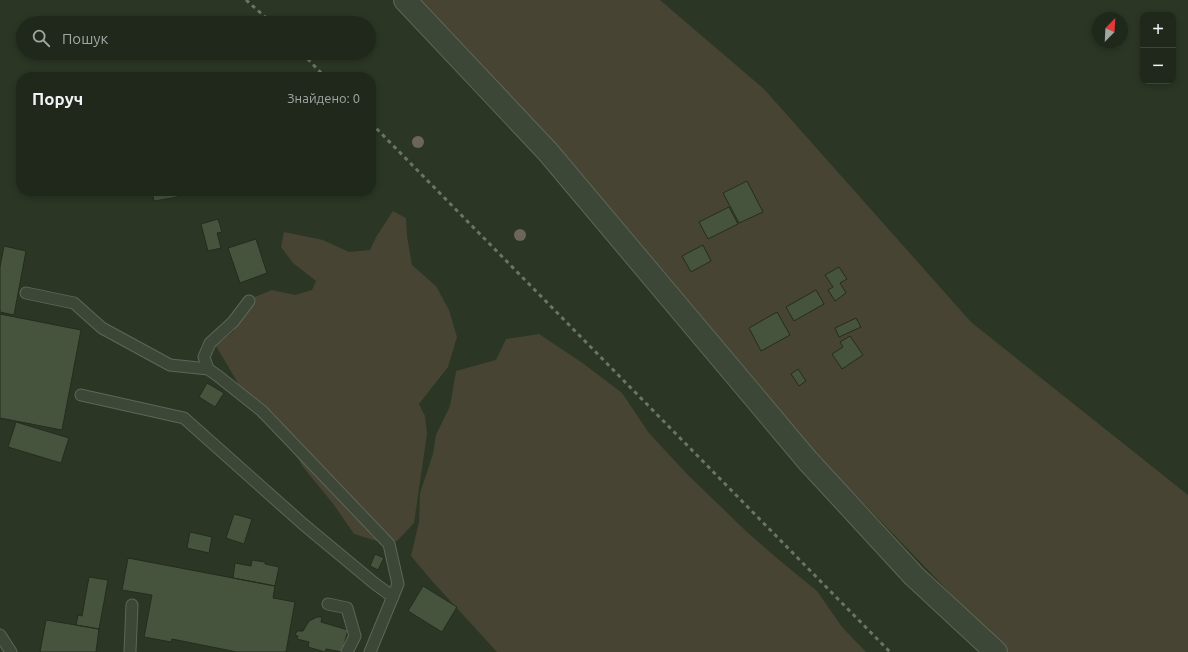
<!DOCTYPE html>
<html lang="uk">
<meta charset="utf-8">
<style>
body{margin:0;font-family:Ubuntu,sans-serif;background:#2d3428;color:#f1f3f6}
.controls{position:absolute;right:12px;top:12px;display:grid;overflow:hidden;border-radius:8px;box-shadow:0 2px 6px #0003}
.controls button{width:36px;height:36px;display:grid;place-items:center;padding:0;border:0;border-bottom:1px solid #3d443a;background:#20281b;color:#f1f3f6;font:20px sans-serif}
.compass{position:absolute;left:1092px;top:12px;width:36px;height:36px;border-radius:50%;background:#20281b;box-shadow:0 2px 6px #0003;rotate:24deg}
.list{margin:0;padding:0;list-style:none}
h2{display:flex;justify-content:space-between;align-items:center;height:52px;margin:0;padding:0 16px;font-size:17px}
h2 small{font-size:13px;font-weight:400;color:#a2a6a3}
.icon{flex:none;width:22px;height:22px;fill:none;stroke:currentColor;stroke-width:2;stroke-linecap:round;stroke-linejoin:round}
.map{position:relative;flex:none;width:1188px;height:652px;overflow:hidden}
.search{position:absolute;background:#20281b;box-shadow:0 2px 6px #0003;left:16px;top:16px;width:360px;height:44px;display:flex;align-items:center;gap:10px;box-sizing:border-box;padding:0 14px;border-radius:22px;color:#a2a6a3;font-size:15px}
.panel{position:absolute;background:#20281b;box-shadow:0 2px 6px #0003;left:16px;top:72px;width:360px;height:124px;border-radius:16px}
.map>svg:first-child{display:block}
</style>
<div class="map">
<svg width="1188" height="652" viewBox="0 0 1188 652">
<rect width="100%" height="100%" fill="#2b3624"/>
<path fill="#474433" d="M419 0H660L764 89 971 322 1188 495V652H1007L761 397Z
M393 211 406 218 407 236 412 265 436 286 449 310 457 337 448 367 419 404 425 416 427 434 414 523 397 541H377L354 534 334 505 303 467 288 442 258 417 216 346 234 331 250 299 272 290 295 295 312 290 316 281 293 263 281 247 284 232 323 240 349 252 370 250 376 237Z
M539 334 584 364 622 393 649 433 687 474 748 533 778 559 817 591 842 627 866 652H497L432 581 411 556 419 522 420 493 433 454 436 435 450 406 456 371 496 360 506 339Z"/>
<path fill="#46533d" stroke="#242d1e" d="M747 181 763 212 739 223 723 193Z
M152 191H177L178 197 154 201Z
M729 207 738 224 708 239 699 222Z
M218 219 222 232 217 233 221 248 208 251 201 224Z
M256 239 267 273 240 283 228 248Z
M703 245 711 261 691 272 682 256Z
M4 246 26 251 14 315 0 312V267Z
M839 267 847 279 840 283 846 293 835 301 828 290 833 287 825 275Z
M816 290 824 304 794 321 786 307Z
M777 312 790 335 761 351 749 328Z
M0 314 81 330 62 430 0 418Z
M856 318 861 327 839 337 835 328Z
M850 336 863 355 842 369 832 354 843 347 840 342Z
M798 369 806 381 799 386 791 374Z
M207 383 224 393 215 407 199 397Z
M16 422 69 438 61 463 8 447Z
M234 514 252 519 244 544 226 538Z
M190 532 212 537 209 553 187 548Z
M375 554 384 558 378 570 370 566Z
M128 558 275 586 273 598 295 602 286 652H237L172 639 171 642 144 637 152 595 122 590Z
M252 560 265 562V564L279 567 275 586 233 578 235 563 251 566Z
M89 577 108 580 99 629 76 625 78 615 82 616Z
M423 586 457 607 442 632 408 611Z
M317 617H322L321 622 348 630 342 652 326 649 325 652 308 647 309 642 297 639 298 636 295 635 297 631H303L309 621Z
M46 620 99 629 96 652H40Z"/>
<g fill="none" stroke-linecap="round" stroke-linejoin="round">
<g stroke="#5d6757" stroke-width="13">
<path id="lane" d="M26 293 74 303 102 328 170 365 208 369 218 376 262 411 389 544 398 584 370 652
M208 369 204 357 210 343 233 322 249 301
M81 395 184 418 303 524 374 583 393 597
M328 604 347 608 355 636 347 652
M0 635 11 652
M130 652 132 605"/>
</g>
<g stroke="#5d6757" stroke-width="24">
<path id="street" d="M405 0 548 152 808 461 914 576 996 652"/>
</g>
<use href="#lane" stroke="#3d4737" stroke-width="11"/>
<use href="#street" stroke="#3d4737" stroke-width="22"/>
<path stroke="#6a7662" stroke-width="3" stroke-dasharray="4 4" stroke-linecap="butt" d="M246 0 272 23
M302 53 325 77
M371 123 890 652"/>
</g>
<g fill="#6c6558">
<circle cx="418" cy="142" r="6"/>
<circle cx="520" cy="235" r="6"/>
</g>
</svg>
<div class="controls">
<button>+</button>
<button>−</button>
</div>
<svg class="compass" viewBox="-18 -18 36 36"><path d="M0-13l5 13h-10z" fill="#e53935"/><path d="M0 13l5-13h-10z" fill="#a2a6a3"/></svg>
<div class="search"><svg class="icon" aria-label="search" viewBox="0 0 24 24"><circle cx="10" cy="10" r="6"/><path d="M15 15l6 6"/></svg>Пошук</div>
<section class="panel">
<h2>Поруч<small>Знайдено: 0</small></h2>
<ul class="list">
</ul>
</section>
</div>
